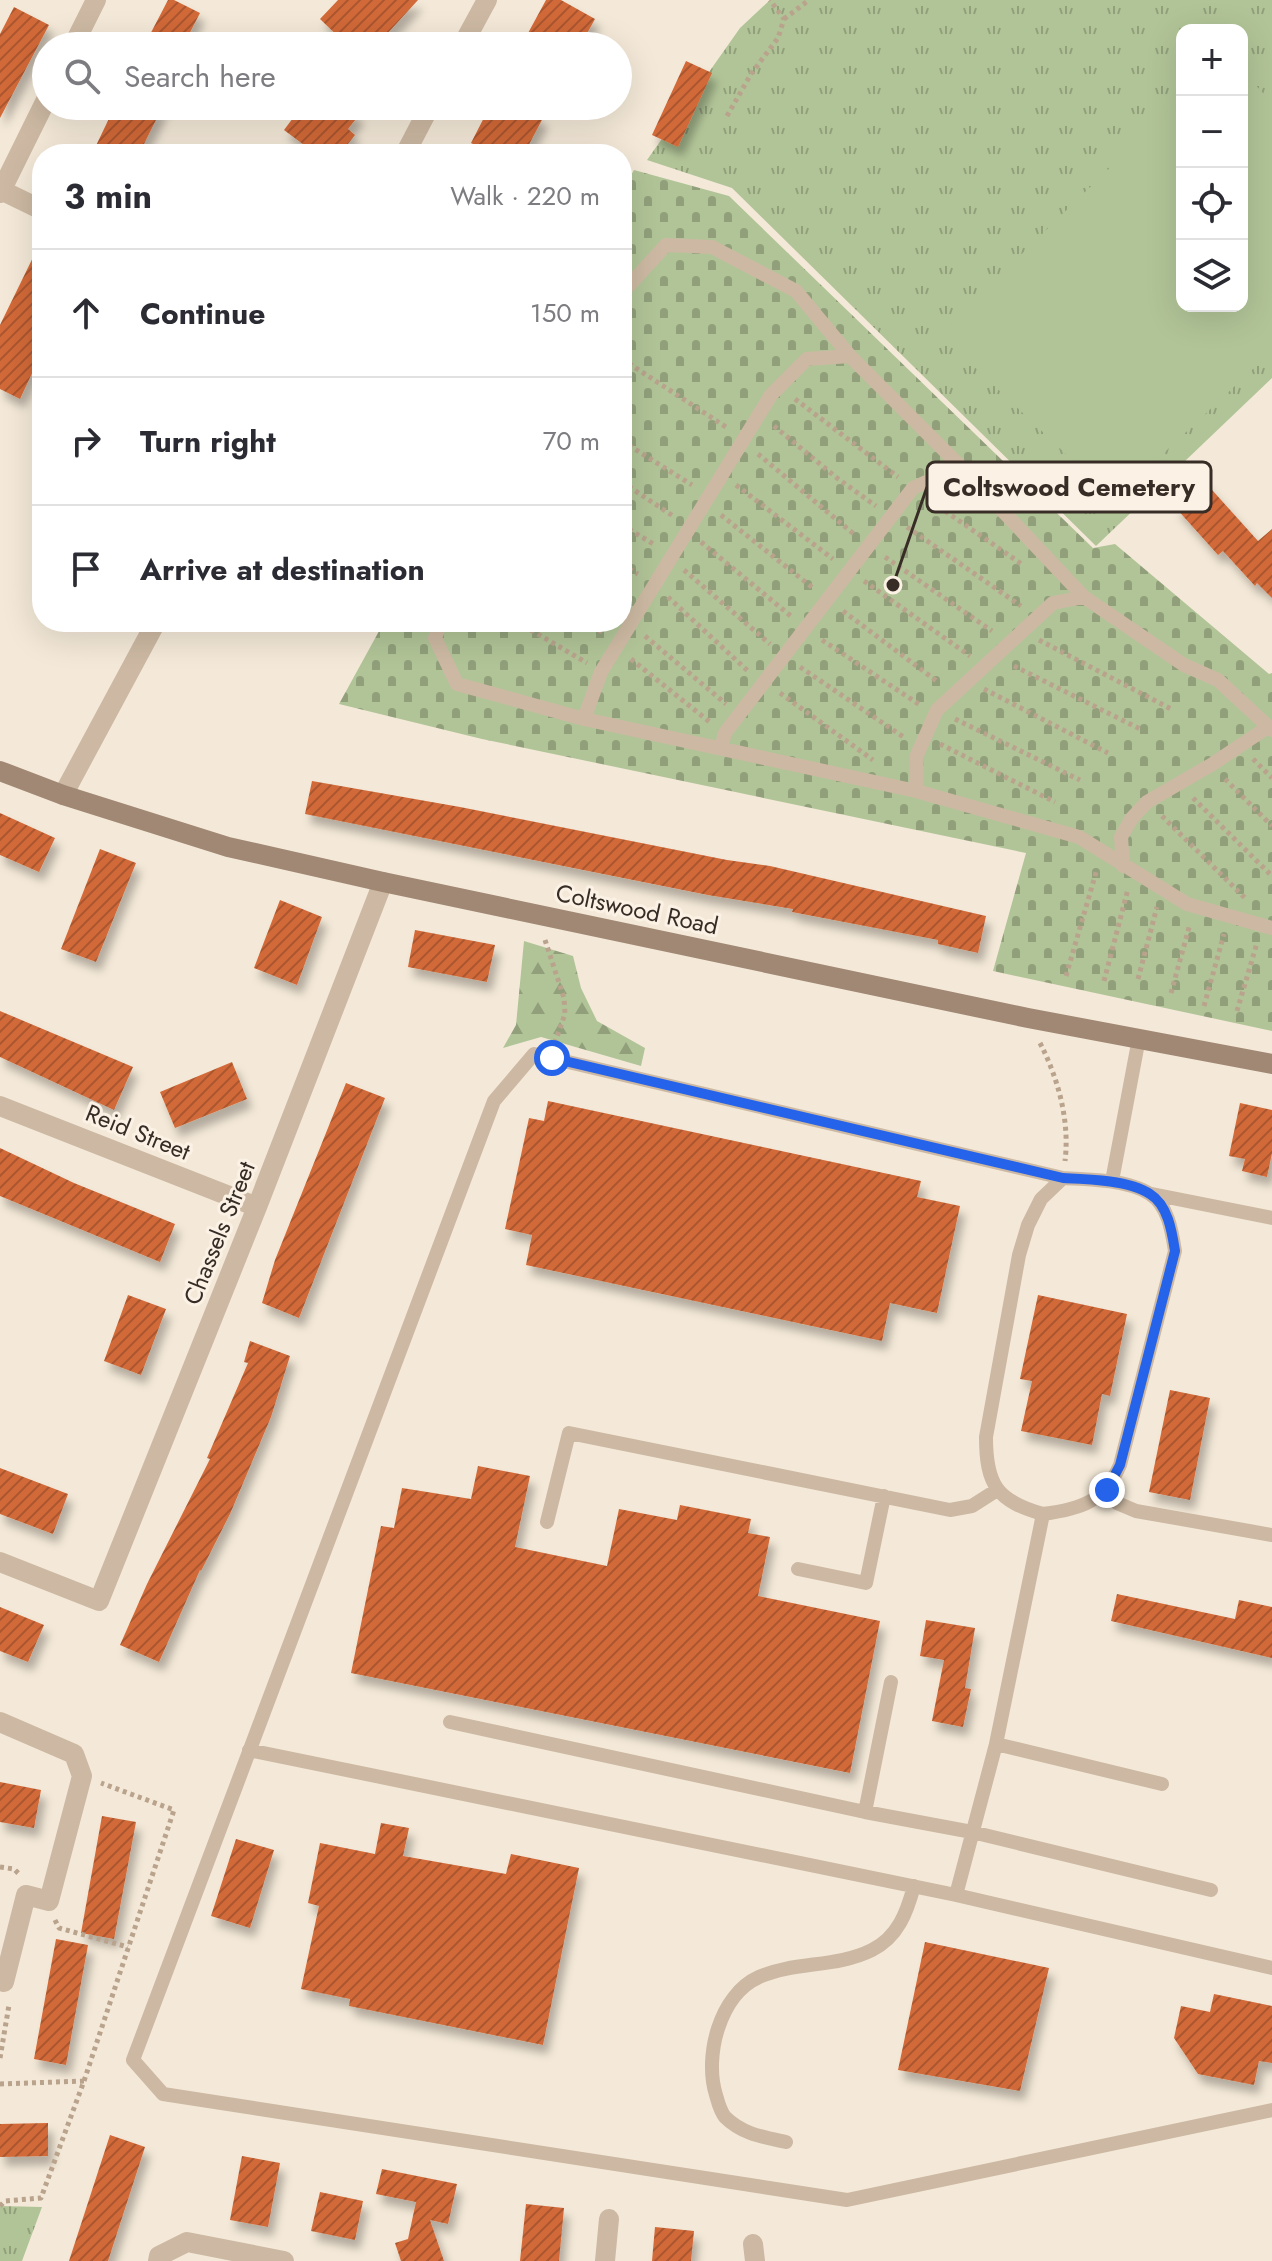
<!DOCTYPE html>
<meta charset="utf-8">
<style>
body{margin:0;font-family:Jost,sans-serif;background:#f2f2f3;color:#2b2b33}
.controls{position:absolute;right:24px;top:24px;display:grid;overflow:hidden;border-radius:16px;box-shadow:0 8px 32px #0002}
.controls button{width:72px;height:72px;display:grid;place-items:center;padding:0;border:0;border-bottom:2px solid #e1e1e2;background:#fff;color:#2b2b33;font:40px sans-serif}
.stop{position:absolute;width:24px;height:24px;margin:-18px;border:6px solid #2563eb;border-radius:50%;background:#fff}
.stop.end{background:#2563eb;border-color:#fff;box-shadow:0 2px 8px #0008}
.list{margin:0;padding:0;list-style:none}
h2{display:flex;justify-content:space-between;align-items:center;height:104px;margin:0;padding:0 32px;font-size:34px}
h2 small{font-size:26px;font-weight:400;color:#7c7c81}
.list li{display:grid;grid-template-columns:52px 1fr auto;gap:24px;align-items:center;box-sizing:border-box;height:128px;padding:0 32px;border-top:2px solid #e1e1e2}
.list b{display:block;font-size:30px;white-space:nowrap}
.list em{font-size:26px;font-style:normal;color:#7c7c81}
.icon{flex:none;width:44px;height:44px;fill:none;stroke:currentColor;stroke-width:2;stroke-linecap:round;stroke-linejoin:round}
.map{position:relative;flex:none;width:1272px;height:2261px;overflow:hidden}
.search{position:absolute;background:#fff;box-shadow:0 8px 32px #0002;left:32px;top:32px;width:600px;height:88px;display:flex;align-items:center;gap:20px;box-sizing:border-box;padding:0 28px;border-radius:44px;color:#7c7c81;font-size:30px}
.panel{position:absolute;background:#fff;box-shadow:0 8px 32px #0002;left:32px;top:144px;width:600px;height:488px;border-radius:32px}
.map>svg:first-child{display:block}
</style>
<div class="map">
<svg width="1272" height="2261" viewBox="0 0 1272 2261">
<defs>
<pattern id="forest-firs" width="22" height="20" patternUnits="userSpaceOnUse" patternTransform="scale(2)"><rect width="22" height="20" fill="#b1c497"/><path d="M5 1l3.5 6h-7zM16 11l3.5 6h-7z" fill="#91a07b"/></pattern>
<pattern id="cemetery-stones" width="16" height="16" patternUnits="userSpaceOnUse" patternTransform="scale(2)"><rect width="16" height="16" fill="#b1c497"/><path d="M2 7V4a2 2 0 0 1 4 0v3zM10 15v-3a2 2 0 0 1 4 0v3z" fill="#91a07b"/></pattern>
<pattern id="park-tufts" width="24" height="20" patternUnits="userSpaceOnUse" patternTransform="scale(2)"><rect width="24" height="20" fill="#b1c497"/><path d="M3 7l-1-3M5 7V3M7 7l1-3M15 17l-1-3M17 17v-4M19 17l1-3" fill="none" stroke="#91a07b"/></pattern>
<pattern id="building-hatch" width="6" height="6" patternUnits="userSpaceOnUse" patternTransform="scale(2)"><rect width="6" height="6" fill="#d26938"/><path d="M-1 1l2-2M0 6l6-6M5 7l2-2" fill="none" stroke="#ab572f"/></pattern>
<filter id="shadow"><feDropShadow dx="5" dy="9" stdDeviation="4" flood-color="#0004"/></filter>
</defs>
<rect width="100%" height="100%" fill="#f4e9d8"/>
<path fill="url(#forest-firs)" d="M524 941 573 956 581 988 597 1021 645 1048 641 1066 541 1037 503 1048 516 1025Z"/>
<path fill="url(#cemetery-stones)" d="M634 170 729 196 1093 548 1115 544 1269 674 1272 673V1031L993 971 1026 853 482 739 339 704 384 622H622V191Z"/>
<path fill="url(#park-tufts)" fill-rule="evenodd" d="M770 0H1272V378L1096 546 732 188 647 160 740 28ZM1182 30H1242V306H1182Z
M0 2206 42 2207 22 2261H0Z"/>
<path fill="#b1c497" d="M1242 70 1272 103V351L1114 500 940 334 1182 97V306H1242Z"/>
<path fill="url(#building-hatch)" filter="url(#shadow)" d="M168 0H174L200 13 183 46H144Z
M338 0H418L376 46H348L320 19Z
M546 0H561L595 19 580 46H521Z
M14 7 49 25 0 118V34Z
M686 61 712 73 678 147 652 135Z
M115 106H163L139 154H92Z
M302 106H347L359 115 348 129 355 135 340 154H316L284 130Z
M490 106H520L543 118 524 154H492L471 143Z
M42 239V352L20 399 0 389V325Z
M1204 481 1258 541 1272 529V598L1257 583 1255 586 1223 551 1218 555 1175 507Z
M312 781 460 807 727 860 770 866 986 916 978 953 938 944V940L792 912 793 909 708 895 305 814Z
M0 813 55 838 39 872 0 855Z
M100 849 136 863 96 962 61 949Z
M280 900 322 917 297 985 254 968Z
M415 930 495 945 487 982 408 967Z
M0 1011 133 1067 114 1110 0 1057Z
M232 1062 247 1099 175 1128 160 1092Z
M346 1083 385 1098 299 1318 262 1303 275 1260Z
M548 1101 921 1181 917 1197 960 1206 937 1313 890 1303 882 1341 526 1265 532 1235 505 1229 529 1118 544 1121Z
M1240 1103 1272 1110V1153L1267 1177 1242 1171 1245 1159 1229 1156Z
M0 1148 74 1183 175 1224 160 1262 0 1196Z
M128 1295 166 1309 141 1375 104 1361Z
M1038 1295 1127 1314 1110 1396 1102 1394 1092 1445 1021 1431 1032 1381 1020 1379Z
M250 1341 290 1356 271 1417 230 1514 201 1571 200 1570 159 1662 120 1645 147 1584 210 1459 207 1458 248 1363 244 1362Z
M1170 1390 1210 1398 1190 1500 1149 1492Z
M478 1466 530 1476 515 1547 607 1566 619 1509 677 1520 680 1505 751 1519 748 1533 770 1537 758 1596 880 1621 850 1773 351 1673 381 1526 394 1528 402 1488 471 1499Z
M0 1468 68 1494 53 1534 0 1514Z
M1117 1594 1235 1619 1239 1600 1272 1607V1658L1111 1621Z
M0 1607 44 1625 28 1662 0 1651Z
M926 1620 975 1628 965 1688 971 1689 963 1727 932 1721 944 1660 920 1656Z
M0 1782 41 1790 34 1828 0 1822Z
M102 1816 136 1822 114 1939 81 1933Z
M381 1823 409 1828 403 1856 506 1874 511 1854 579 1868 543 2045 349 2006 350 1999 301 1989 319 1906 308 1903 320 1843 375 1854Z
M236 1839 274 1850 250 1928 211 1916Z
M56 1939 88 1945 66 2065 34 2059Z
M925 1942 1049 1968 1020 2091 898 2070Z
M1214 1994 1272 2006V2063L1259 2061 1254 2085 1198 2074 1174 2038 1181 2006 1210 2012Z
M48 2123V2156L0 2157V2124Z
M110 2135 145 2147 108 2261H69Z
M242 2156 280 2163 268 2227 230 2220Z
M382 2169 457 2184 448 2224 430 2220 444 2261H401L395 2243 408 2239 416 2202 376 2194Z
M320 2192 363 2201 355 2240 311 2231Z
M526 2204 564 2208 559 2261H520Z
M655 2227 694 2231 691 2261H652Z"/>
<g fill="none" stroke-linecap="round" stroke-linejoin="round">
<path stroke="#b9a38d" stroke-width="5" stroke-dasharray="4 4" stroke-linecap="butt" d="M784 19 809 0
M727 116 751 74 778 38 784 19 770 0
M622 359 729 429
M795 399 898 477
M774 426 837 478 876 506
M622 441 692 485
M758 454 855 535
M622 482 673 516
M736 485 833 559
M932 502 1023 565
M721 515 813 588
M622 525 655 545
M907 527 1021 606
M701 542 792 617
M885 557 992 631
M622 565 638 574
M684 570 770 644
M864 581 970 656
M668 597 749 672
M843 611 938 682
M517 622 587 663
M585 622 604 633
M645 636 726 704
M822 640 920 705
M1039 640 1173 710
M631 659 711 723
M1014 666 1142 730
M800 667 905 738
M984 689 1108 753
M780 693 873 760
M955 719 1080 780
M940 744 1055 802
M1253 759 1272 778
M1225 779 1272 826
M1193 798 1272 876
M1162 816 1246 899
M545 940 564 998 565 1014 555 1042
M1066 976 1097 869
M1138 979 1157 907
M1104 981 1128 889
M1171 993 1190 924
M1204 1006 1224 934
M1237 1011 1257 943
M1040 1043C1058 1078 1070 1121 1065 1161
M0 1867 14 1869 20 1875
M55 1920 59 1928 128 1947
M0 2058 9 2005
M0 2084 84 2081
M0 2206 5 2201 41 2198 84 2081 174 1810 101 1783"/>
<path stroke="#cdb9a3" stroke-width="14" d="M622 293 666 245 712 247 796 291 850 356
M441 622 435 638 457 684 584 719
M1272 730 1218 680 1184 665 1084 597 1053 603 937 710 917 755 916 791 1079 837 1187 904 1272 928
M721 748 725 733 913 488 937 477 967 473
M916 791 584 719 601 672 771 395 807 359 850 356 967 473 1084 597
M1123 866 1121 837 1132 818 1147 802 1211 765 1268 727
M1112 1181 1139 1038
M1152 1194 1272 1218
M1107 1490 1117 1503 1136 1511 1272 1535
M1043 1514C997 1501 986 1485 986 1437L1019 1255 1028 1225 1041 1199 1063 1178
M547 1522 569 1433 950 1510 972 1506 997 1490
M798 1569 866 1583 884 1496
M450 1722 865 1812 972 1832 1211 1890
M996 1744 1162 1784
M249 1750 956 1895 1272 1968
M865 1812 891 1682
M956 1895 996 1744 1043 1514C1081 1509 1104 1502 1120 1465L1175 1251C1172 1232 1168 1205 1150 1194 1129 1180 1088 1179 1063 1178L534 1054 494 1101 133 2060 163 2094 847 2200 1272 2110
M786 2142C763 2137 742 2134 725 2117 720 2111 718 2102 716 2095 704 2057 719 1995 759 1977 795 1961 836 1968 872 1950 898 1937 907 1912 914 1886"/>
<path stroke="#cdb9a3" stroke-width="20" d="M73 46 96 0
M462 46 487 0
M405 154 430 106
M1 190 42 210
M0 193 46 100
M63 795 156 622
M0 1106 257 1207
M0 1562 99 1601 257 1207 383 882
M0 1722 74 1754 82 1776 49 1901 26 1895 4 1982
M753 2244 755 2261
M158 2261 159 2256 187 2242 284 2261
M605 2261 609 2219"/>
<path stroke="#a18874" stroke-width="20" d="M0 771 63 795 228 847 383 882 1028 1018 1272 1064"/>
</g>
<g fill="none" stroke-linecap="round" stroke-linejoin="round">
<path stroke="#2563eb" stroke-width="10" d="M552 1058 1063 1178C1087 1179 1129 1180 1150 1194 1168 1205 1172 1232 1175 1251L1120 1465 1107 1490"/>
</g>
<g text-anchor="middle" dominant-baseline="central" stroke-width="6" stroke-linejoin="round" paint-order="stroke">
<g font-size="24" fill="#372d26" stroke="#fbf2e5">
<text transform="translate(637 909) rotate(12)">Coltswood Road</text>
<text transform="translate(138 1132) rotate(22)">Reid Street</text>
<text transform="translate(219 1233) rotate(-68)">Chassels Street</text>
</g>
</g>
<path fill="none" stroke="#372d26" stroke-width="3" d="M893 585L927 487"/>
<circle fill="#372d26" stroke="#fbf2e5" stroke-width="3" cx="893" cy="585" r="8"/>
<rect fill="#fbf2e5" stroke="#372d26" stroke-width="3" x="927" y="462" width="284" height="50" rx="8"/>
<g font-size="26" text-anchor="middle" font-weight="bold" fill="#372d26">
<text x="1069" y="496">Coltswood Cemetery</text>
</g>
</svg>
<div class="controls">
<button>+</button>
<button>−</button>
<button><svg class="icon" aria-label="locate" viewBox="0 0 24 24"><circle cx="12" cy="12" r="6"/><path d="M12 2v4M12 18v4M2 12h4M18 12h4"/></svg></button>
<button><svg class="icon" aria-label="layers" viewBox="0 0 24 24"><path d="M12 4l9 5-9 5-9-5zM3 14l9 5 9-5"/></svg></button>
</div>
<div class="stop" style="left:552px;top:1058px"></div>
<div class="stop end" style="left:1107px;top:1490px"></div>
<div class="search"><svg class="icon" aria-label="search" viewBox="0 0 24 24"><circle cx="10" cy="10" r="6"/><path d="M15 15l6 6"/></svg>Search here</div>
<section class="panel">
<h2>3 min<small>Walk · 220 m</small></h2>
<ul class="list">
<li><svg class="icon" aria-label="ahead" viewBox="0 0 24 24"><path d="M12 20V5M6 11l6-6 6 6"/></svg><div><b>Continue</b></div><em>150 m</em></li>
<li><svg class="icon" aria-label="right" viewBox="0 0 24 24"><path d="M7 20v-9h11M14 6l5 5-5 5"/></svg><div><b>Turn right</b></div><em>70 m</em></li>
<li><svg class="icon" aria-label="arrive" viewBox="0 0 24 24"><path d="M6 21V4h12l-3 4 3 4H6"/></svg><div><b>Arrive at destination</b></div></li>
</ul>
</section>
</div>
